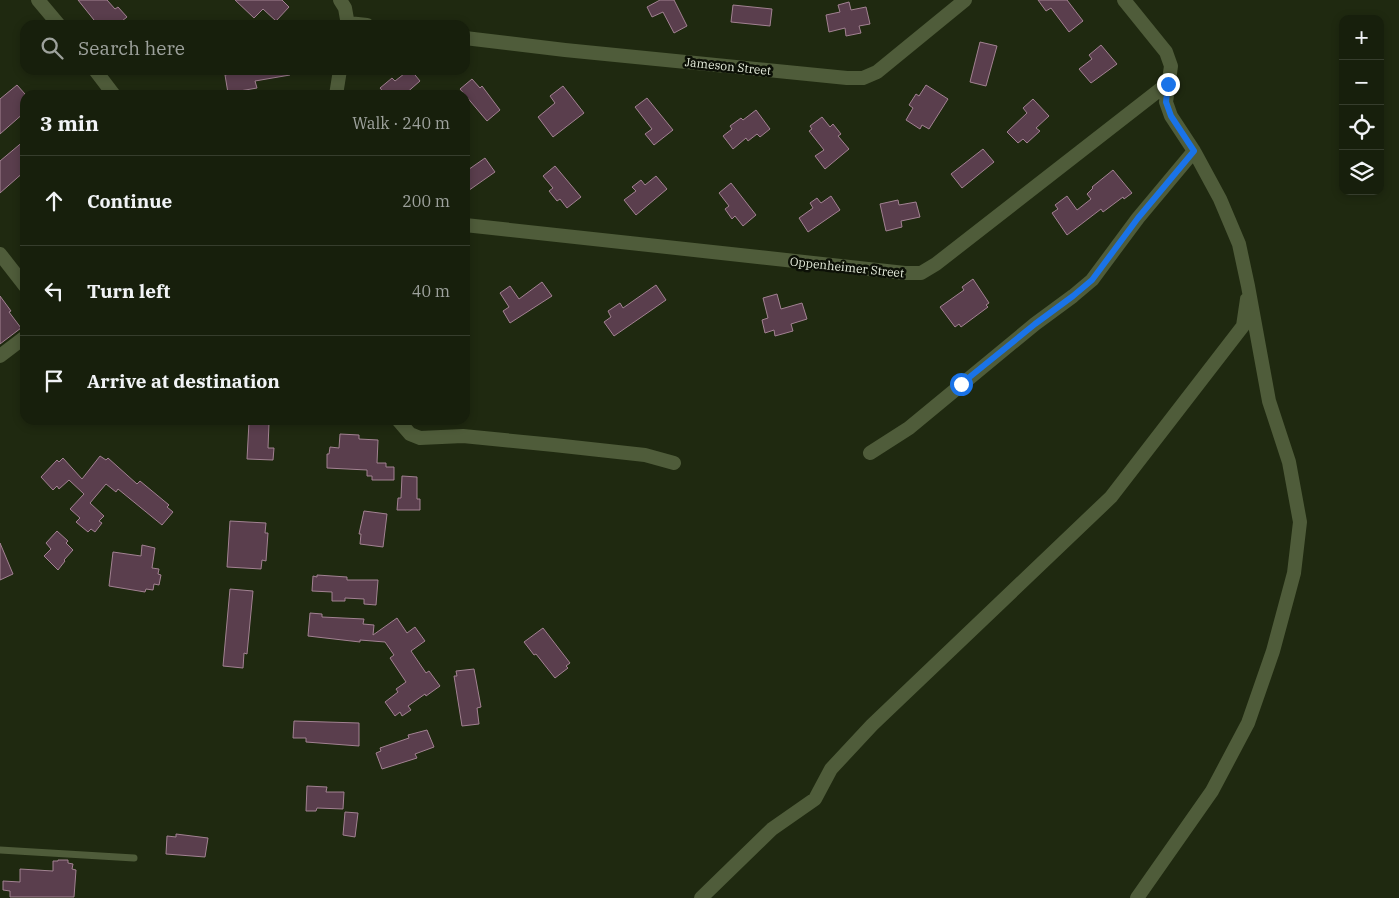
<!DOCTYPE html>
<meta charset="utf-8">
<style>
body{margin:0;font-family:"IBM Plex Serif",serif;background:#202715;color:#f1f3f6}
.controls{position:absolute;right:15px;top:15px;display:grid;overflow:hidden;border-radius:10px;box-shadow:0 2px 8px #0003}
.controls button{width:45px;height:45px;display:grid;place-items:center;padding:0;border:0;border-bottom:1px solid #363d2d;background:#171f0c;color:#f1f3f6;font:25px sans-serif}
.stop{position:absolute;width:15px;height:15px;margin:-11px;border:4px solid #1a73e8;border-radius:50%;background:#fff}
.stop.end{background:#1a73e8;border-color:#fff;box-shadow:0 1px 5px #0008}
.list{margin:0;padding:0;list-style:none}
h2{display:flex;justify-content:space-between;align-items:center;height:65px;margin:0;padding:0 20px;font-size:21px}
h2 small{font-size:16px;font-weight:400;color:#9ea29d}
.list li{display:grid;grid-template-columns:32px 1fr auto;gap:15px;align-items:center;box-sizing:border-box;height:90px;padding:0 20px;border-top:1px solid #363d2d}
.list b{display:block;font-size:19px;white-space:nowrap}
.list em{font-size:16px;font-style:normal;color:#9ea29d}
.icon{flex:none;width:28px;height:28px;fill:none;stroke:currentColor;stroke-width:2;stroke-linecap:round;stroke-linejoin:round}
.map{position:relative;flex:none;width:1399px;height:898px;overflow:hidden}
.search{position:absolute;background:#171f0c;box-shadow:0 2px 8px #0003;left:20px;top:20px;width:450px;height:55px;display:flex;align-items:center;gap:12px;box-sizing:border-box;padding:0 18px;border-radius:15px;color:#9ea29d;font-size:19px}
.panel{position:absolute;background:#171f0c;box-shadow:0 2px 8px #0003;left:20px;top:90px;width:450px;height:335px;border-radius:15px}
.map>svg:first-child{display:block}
</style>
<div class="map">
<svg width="1399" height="898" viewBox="0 0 1399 898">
<rect width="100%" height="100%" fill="#1f2910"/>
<path fill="#5a3e4d" stroke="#a28292" d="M78 0H107L115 9 118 7 127 17 117 25H98Z
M235 0H282L289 7 276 21 263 9 254 18Z
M660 0H674L687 26 674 33 663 12 652 17 647 7Z
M1038 0H1067L1083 21 1069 32 1051 8 1046 11Z
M849 2 851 10 866 7 870 24 859 26 861 33 846 36 845 28 829 32 826 15 840 12 838 5Z
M733 5 772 9 770 26 731 22Z
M980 42 997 46 986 86 970 82Z
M1101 45 1117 64 1091 83 1079 69 1092 59 1089 55Z
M239 70H289L290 75 255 81 257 88 228 93 225 75 240 72Z
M409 70H411L420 81 404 95H386L380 88 392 78 395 81Z
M472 79 480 88 482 86 500 110 487 121 460 89Z
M17 85 25 94V112L0 134V99Z
M926 85 948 99 929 129 922 125 920 129 906 120 913 108 909 105 916 94 919 96Z
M563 86 584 113 553 137 538 117 555 103 550 96Z
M647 98 673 130 654 145 645 134 652 129 635 107Z
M1033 99 1049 116 1036 128 1040 131 1027 143 1023 139 1018 143 1007 132 1027 113 1023 108Z
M756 110 770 129 760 137 757 134 748 141 746 138 733 149 723 136 732 129 730 126 741 118 743 120Z
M822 117 830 127 833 124 841 134 838 136 849 149 825 169 815 156 824 150 809 131 812 129 810 126Z
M25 140V171L0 193V161Z
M983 149 994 162 962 188 951 174Z
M485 158 495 172 465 193V172Z
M555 166 581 197 567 208 560 199 557 201 549 191 553 188 543 176Z
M1113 170 1132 193 1124 199 1123 197 1103 212 1101 209 1067 235 1052 213 1058 209 1055 205 1067 196 1077 210 1091 199 1087 194 1093 188 1092 187Z
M656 176 667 189 636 215 624 200 636 191 632 187 641 180 645 185Z
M731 183 756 215 743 226 735 216 732 219 725 209 729 206 719 193Z
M831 196 840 210 808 232 799 218 813 208 810 203 817 198 821 203Z
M898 200 899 205 916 202 920 217 901 221 902 227 886 231 880 204Z
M973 279 989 303 986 305 988 307 961 327 959 324 955 327 940 307 964 290 962 287Z
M542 282 552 296 510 323 503 311 509 307 500 293 510 286 519 299Z
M656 285 666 300 614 336 604 322 611 317 608 311 620 303 623 308Z
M777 294 781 309 802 303 807 319 791 324 793 331 775 336 774 330 765 333 762 320 768 318 763 298Z
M0 296 11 311 9 312 21 328 0 344Z
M249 422 269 423 268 448H274L273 460 247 459Z
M340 434 359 435V439L378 440 377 463H386V467H394V480H372V476H367V470L327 468V454H329L330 447 339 448Z
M100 456 106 460 108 458 137 484 140 481 169 505 167 507 173 512 162 525 118 489 116 492 106 484 90 503 104 516 99 521 102 523 95 532 91 529 88 532 76 522 80 518 70 509 84 494 69 480 59 489 57 486 53 490 41 477 57 460 59 462 63 458 82 479Z
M402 476 417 477V499H420V510H397L398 498H401Z
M364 511 387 514 383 547 360 544 361 534H359Z
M230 521 266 523 265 533H268L266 561 262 560 261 569 227 567Z
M57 531 68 541 66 543 73 550 64 560 65 561 58 570 44 556 51 549 46 543Z
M0 543 13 574 0 580Z
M142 545 155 548 152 568 159 569 158 574 161 575 159 585 154 584 153 590 146 589 145 592 109 586 113 552 141 556Z
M317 575 347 577V580H378L376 605 364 604V599L345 598V601H332V592L312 591 313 576 317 577Z
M230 589 253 591 247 654 244 653 243 668 223 666Z
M310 613 322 614V617L364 619 363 624 374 625 373 635 397 618 407 633 415 627 425 641 411 651 426 673 429 671 440 686 426 696 425 694 408 706 411 710 402 716 400 712 395 716 385 702 398 692 396 689 406 682 390 658 394 655 385 642 360 640V642L308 636Z
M543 628 570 663 566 666 568 668 555 678 536 654 534 655 524 642Z
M474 669 481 707 477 708 479 724 462 726 454 676H457L456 671Z
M294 721 359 723V746L306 742V738H293Z
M427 730 434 747 415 754 417 758 382 769 376 753 381 751 380 748 409 738 408 735Z
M307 786 327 787 326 792H344L343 809 317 808 316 811H306Z
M345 812 358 813 355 837 343 835Z
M176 834 208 838 205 857 166 854 167 836 176 837Z
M58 860H68V863L73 864 72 869 76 870 74 897H10V891L3 890V881L20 882V869L53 871V861H58Z"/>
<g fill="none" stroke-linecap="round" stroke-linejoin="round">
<path stroke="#4f5c3a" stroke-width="7" d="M0 850 134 858"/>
<path stroke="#4f5c3a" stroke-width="14" d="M38 0 59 25
M340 0 345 8 348 25
M1124 0 1166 52 1171 66 1166 102 1171 116 1194 151 1220 199 1239 244 1248 286 1269 401 1289 462 1300 522 1294 573 1273 651 1248 723 1212 791 1137 898
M348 23 367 25
M465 38 565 50 847 78H863L877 72 965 0
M95 70 114 95
M336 95 340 70
M465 225 905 273H921L936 264 1167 84
M0 254 25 286
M0 356 25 337
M398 420 410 434 420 438 463 436 554 445 645 455 674 463
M870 453 909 428 1035 324 1073 296 1092 280 1138 218 1194 151
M701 898 772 829 815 799 831 769 872 725 1111 497 1243 326 1247 299"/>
</g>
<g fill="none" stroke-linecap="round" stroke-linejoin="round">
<path stroke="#1a73e8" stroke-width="6" d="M961 384 1035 324 1073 296 1092 280 1138 218 1194 151 1171 116 1166 102 1168 84"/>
</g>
<g text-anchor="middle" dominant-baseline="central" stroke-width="5" stroke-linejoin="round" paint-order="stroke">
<g font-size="12" fill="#e4ebdb" stroke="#0c1006">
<text transform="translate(728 66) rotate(6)">Jameson Street</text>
<text transform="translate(847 267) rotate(6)">Oppenheimer Street</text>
</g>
</g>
</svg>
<div class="controls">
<button>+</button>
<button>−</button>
<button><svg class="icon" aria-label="locate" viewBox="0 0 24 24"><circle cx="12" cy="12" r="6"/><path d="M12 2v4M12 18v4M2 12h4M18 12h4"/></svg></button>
<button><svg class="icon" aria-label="layers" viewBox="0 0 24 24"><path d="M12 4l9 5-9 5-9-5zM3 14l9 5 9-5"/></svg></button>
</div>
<div class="stop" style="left:961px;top:384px"></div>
<div class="stop end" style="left:1168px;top:84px"></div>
<div class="search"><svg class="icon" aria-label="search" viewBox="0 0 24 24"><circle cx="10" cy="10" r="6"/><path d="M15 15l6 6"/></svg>Search here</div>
<section class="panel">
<h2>3 min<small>Walk · 240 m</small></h2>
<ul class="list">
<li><svg class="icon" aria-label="ahead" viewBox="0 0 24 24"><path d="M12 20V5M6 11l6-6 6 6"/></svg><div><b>Continue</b></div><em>200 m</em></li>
<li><svg class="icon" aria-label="left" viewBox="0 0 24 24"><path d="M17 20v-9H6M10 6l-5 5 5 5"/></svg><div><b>Turn left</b></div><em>40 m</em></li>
<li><svg class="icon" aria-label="arrive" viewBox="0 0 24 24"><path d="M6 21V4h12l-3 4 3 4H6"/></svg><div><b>Arrive at destination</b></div></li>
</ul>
</section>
</div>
